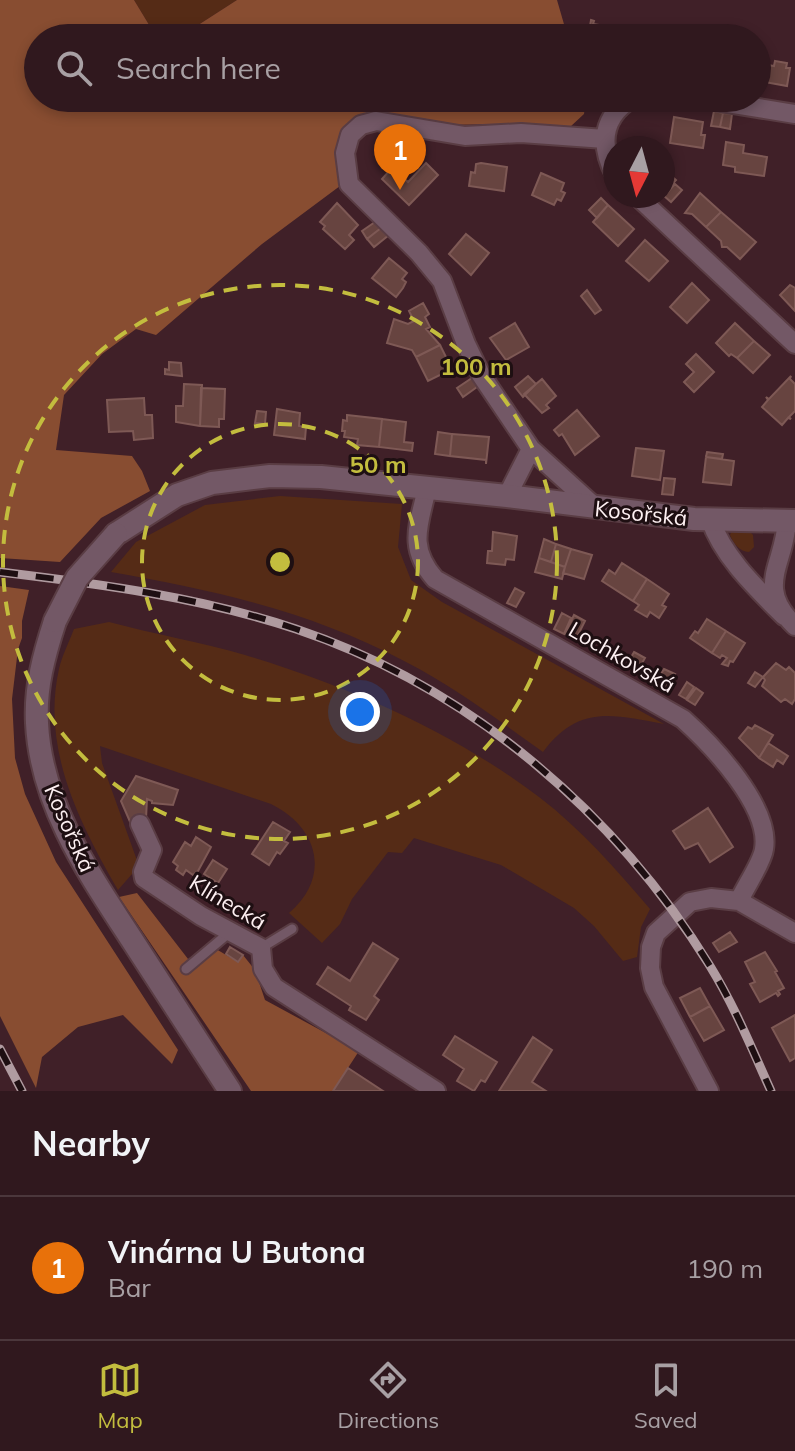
<!DOCTYPE html>
<meta charset="utf-8">
<style>
body{margin:0;font-family:Mulish,sans-serif;background:#382127;color:#f1f3f6}
.compass{position:absolute;left:603px;top:136px;width:72px;height:72px;border-radius:50%;background:#30181e;box-shadow:0 4px 12px #0003;rotate:186deg}
.you{position:absolute;left:360px;top:712px;width:28px;height:28px;margin:-20px;border:6px solid #fff;border-radius:50%;background:#1a73e8;box-shadow:0 0 0 12px #1a73e833}
.badge{display:grid;place-items:center;width:52px;height:52px;border-radius:50%;background:#c3bd3e;color:#fff;font-size:26px;font-weight:700}
.pin{position:absolute;translate:-50% -66px;filter:drop-shadow(0 2px 4px #0008)}
.pin::after{content:'';position:absolute;top:42px;width:28px;height:24px;background:inherit;clip-path:polygon(0 0,100% 0,50% 100%)}
.list{margin:0;padding:0;list-style:none}
h2{display:flex;justify-content:space-between;align-items:center;height:104px;margin:0;padding:0 32px;font-size:34px}
h2 small{font-size:26px;font-weight:400;color:#a8a0a4}
.list li{display:grid;grid-template-columns:52px 1fr auto;gap:24px;align-items:center;box-sizing:border-box;height:144px;padding:0 32px;border-top:2px solid #4b373c}
.list b{display:block;font-size:30px;white-space:nowrap}
.list p{margin:0;font-size:26px;white-space:nowrap;color:#a8a0a4}
.list em{font-size:26px;font-style:normal;color:#a8a0a4}
.icon{flex:none;width:44px;height:44px;fill:none;stroke:currentColor;stroke-width:2;stroke-linecap:round;stroke-linejoin:round}
.map{position:relative;flex:none;width:795px;height:1091px;overflow:hidden}
.search{position:absolute;background:#30181e;box-shadow:0 4px 12px #0003;left:24px;right:24px;top:24px;height:88px;display:flex;align-items:center;gap:20px;box-sizing:border-box;padding:0 28px;border-radius:44px;color:#a8a0a4;font-size:30px}
.sheet{height:248px;background:#30181e}
nav{display:flex;justify-content:space-around;align-items:center;box-sizing:border-box;height:112px;border-top:2px solid #4b373c;background:#30181e;font-size:22px;color:#a8a0a4}
nav a{display:grid;justify-items:center;gap:4px}
nav .on{color:#c3bd3e}
.map>svg:first-child{display:block}
</style>
<div class="map">
<svg width="795" height="1091" viewBox="0 0 795 1091">
<rect width="100%" height="100%" fill="#402028"/>
<path fill="#552b16" d="M134 0H237L178 38H157Z
M280 496 402 504 398 547 411 580 442 602 664 724C613 715 579 704 543 752 498 720 455 687 406 662 313 612 214 590 111 572L136 542 205 505Z
M732 530 749 531 753 535 754 547 749 552C740 552 733 543 730 535Z
M109 622C154 634 200 642 245 655 348 686 452 731 539 797 581 829 616 869 650 909L641 927 637 957 623 961 594 926 574 908 501 865 414 838 402 853 388 852 352 899 340 924 322 943 289 913C332 876 318 827 271 804L100 746 102 763 139 866 118 890C80 824 41 749 59 669 62 656 69 642 74 629Z"/>
<path fill="#884d31" d="M0 0H134L157 38H38V98H586L584 114 570 127 518 124 434 125 370 117 346 125 337 152 344 183 262 244 156 335 136 329 102 354 64 395 56 450 132 456 142 471 150 491 101 518 60 562 0 558Z
M237 0H557L568 38H178Z
M0 586 29 590 22 621V638L18 649 12 699 15 758 25 794 56 862 178 1050 172 1064 123 1015 78 1027 42 1057 36 1088 0 1016Z
M137 893 195 968 216 949 238 962 243 955 255 970 265 1000 359 1051 333 1091H251L119 897Z"/>
<path fill="#674440" stroke="#7e5955" stroke-width="2" d="M591 20 594 21 593 24 643 32 642 38H591L592 33 589 32Z
M775 61 787 63 786 68H790L787 86 759 81 762 64 774 66Z
M714 111 723 113 720 127 711 126Z
M723 113 732 114 730 129 720 127Z
M674 117 703 122 701 135H705L703 148 670 143Z
M726 142 744 145 743 153 767 157 764 176 735 172V167L723 165Z
M426 163 438 175 409 205 382 179 392 168 408 182Z
M481 163 507 167 504 191 469 186 471 172 475 173 476 164Z
M667 172 676 180 663 194V176Z
M541 173 564 183 561 191 565 193 561 201 557 199 554 205 532 195Z
M675 184 682 190 671 202 664 196Z
M700 193 721 212 706 227 692 214 685 213Z
M601 198 608 205 597 218 589 210Z
M337 203 358 225 349 235 354 240 345 249 323 229 325 226 320 222Z
M608 205 634 229 618 246 593 222Z
M721 212 756 242 740 259 727 247H722L721 241 706 227Z
M375 222 381 228 367 239 362 231Z
M381 228 389 235 374 247 367 239Z
M466 234 489 253 471 275 449 254Z
M645 240 668 261 649 281 626 261Z
M389 258 407 273 402 279 406 282 403 288 396 297 372 278Z
M692 283 709 300 687 323 670 307Z
M790 285 795 288V311L780 295Z
M587 290 601 310 595 314 581 296Z
M423 303 429 314 425 317 430 327 426 329 440 345 416 357 412 350 387 343 394 319 408 324 414 321 409 311Z
M515 323 529 347 506 360 490 338Z
M735 323 754 341 737 358 731 354 729 356 716 343Z
M754 341 770 355 753 373 737 358Z
M440 345 452 369 428 381 416 357Z
M696 354 714 372 694 392 684 382 694 372 686 364Z
M169 362 181 363 182 376 165 374V369L169 370Z
M528 376 536 384 523 397 515 387Z
M791 376 790 379 795 384V411L789 417 791 419 788 418 782 425 762 407 768 400 766 397 769 399Z
M472 378 477 387 463 397 457 388Z
M542 379 556 396 546 405 549 408 542 413 524 394Z
M184 384 202 385 200 426 176 422V406H183Z
M201 388 225 389 224 419H219V427L200 426Z
M144 398 145 415H152L153 438 134 440 133 431 109 432 107 400Z
M277 409 300 413 299 426 306 427 305 439 274 435Z
M577 410 599 436 575 455 562 434 559 436 554 430Z
M257 411 266 412 265 424 255 423Z
M347 415 382 419 379 447 357 445 358 439 344 437 345 431H342L343 420 347 421Z
M382 419 406 422 404 442 413 443 412 451 379 447Z
M438 432 452 434 450 456 435 454Z
M452 434 489 437 486 464V460L450 456Z
M636 448 664 451 660 480 632 476Z
M707 452 723 454 722 459 706 457Z
M706 457 734 461 731 485 703 482Z
M664 478 675 479 673 495 662 494Z
M493 532 517 536 514 560 506 559 505 565 487 563 488 551H492Z
M544 539 556 544 551 562 539 558Z
M556 544 571 549 565 567 551 562Z
M571 549 592 555 584 579 563 573Z
M539 558 565 567 562 579 535 572Z
M622 563 647 579 633 601 602 581 609 570 615 574Z
M647 579 669 594 662 605 666 607 659 618 650 612 647 617 635 610 639 605 633 601Z
M515 588 524 593 516 607 507 603Z
M562 613 571 618 564 634 554 629Z
M574 615 585 621 576 639 565 634Z
M707 619 726 631 712 653 690 638 695 631 698 633Z
M726 631 745 643 733 662 730 661 728 666 722 664 727 658 722 655 720 658 712 653Z
M634 652 645 658 637 672 626 666Z
M776 663 786 670 789 667 795 673V699L792 704 785 699 781 702 762 686 765 680 763 677Z
M664 669 675 674 667 688 656 682Z
M755 672 763 677 755 687 748 683Z
M687 682 694 687 686 699 679 695Z
M696 688 703 693 695 705 687 700Z
M755 725 773 735 759 758 739 738 748 727 752 729Z
M768 743 788 756 783 764 777 760 773 767 759 758Z
M136 776 178 790 173 805 152 803V801L147 799 146 819 131 824 121 801Z
M708 808 733 847 710 862 698 843 685 849 673 831Z
M273 822 290 832 284 841 288 843 280 854 277 852 269 865 252 854Z
M196 837 211 847 198 871 193 875 186 870 183 875 176 870 178 866 173 862 185 842 191 846Z
M213 860 227 869 218 883 204 874Z
M730 932 737 942 719 952 713 943Z
M373 943 398 959 374 996 379 1000 366 1020 349 1010 351 1006 317 984 328 967 350 981Z
M230 947 243 955 238 962 226 954Z
M765 952 777 971 775 972 784 988 778 991 780 994 778 996 776 993 760 1002 750 984 755 982 745 962Z
M700 988 710 1006 690 1017 680 998Z
M710 1006 724 1030 704 1041 690 1017Z
M795 1015V1058L790 1061 772 1028Z
M455 1036 497 1062 485 1082 481 1080 474 1091 457 1081 464 1069 443 1055Z
M533 1037 552 1050 532 1082 546 1091H499Z
M348 1068 383 1091H333Z"/>
<g fill="none" stroke-linecap="round" stroke-linejoin="round">
<g stroke="#5a3d44" stroke-width="13">
<path id="service" d="M261 948 292 929
M186 969 230 932"/>
</g>
<g stroke="#5a3d44" stroke-width="22">
<path id="minor" d="M696 98 795 114
M615 175C599 144 602 116 633 98
M637 196 795 344
M427 488C419 525 407 547 435 579L683 719C712 745 771 807 764 849 762 863 745 887 739 901
M507 496 531 449
M596 508 531 449 481 375 466 344 442 281 419 253 349 184 345 153 350 135 361 125 376 121 465 136 521 133 605 139
M710 519C723 557 756 588 784 616
M787 520C785 565 754 586 795 626
M140 824 152 850 143 872 144 878 201 916 261 948 263 969 274 987 436 1091
M709 1091 654 987 650 968 651 947 656 933 690 902 711 898 739 901 795 933"/>
</g>
<g stroke="#5a3d44" stroke-width="26">
<path id="tertiary" d="M116 534 177 495 212 483 270 476 321 477 507 496 694 519 795 521
M55 621C44 655 35 687 37 723 41 806 90 875 134 943 166 992 198 1041 230 1091"/>
</g>
<use href="#service" stroke="#735866" stroke-width="9"/>
<use href="#minor" stroke="#735866" stroke-width="18"/>
<use href="#tertiary" stroke="#735866" stroke-width="22"/>
<g stroke="#b09ba0" stroke-width="9">
<path id="rail" d="M0 572C100 584 200 597 296 629 469 687 615 812 710 966 734 1005 752 1049 771 1091
M0 1049 22 1091"/>
</g>
<use href="#rail" stroke="#1e0f12" stroke-width="6" stroke-dasharray="18" stroke-linecap="butt"/>
<g stroke="#5a3d44" stroke-width="26" stroke-linecap="butt">
<path id="tertiary-bridge" d="M55 621 77 578 116 534"/>
</g>
<use href="#tertiary-bridge" stroke="#735866" stroke-width="22"/>
</g>
<g fill="none" stroke="#c3bd3e" stroke-width="4" stroke-dasharray="14 10">
<circle cx="280" cy="562" r="138"/>
<circle cx="280" cy="562" r="277"/>
</g>
<g text-anchor="middle" dominant-baseline="central" stroke-width="6" stroke-linejoin="round" paint-order="stroke">
<g font-size="22" fill="#fdf0f2" stroke="#1e0f12">
<text transform="translate(641 513) rotate(6)">Kosořská</text>
<text transform="translate(622 657) rotate(30)">Lochkovská</text>
<text transform="translate(70 828) rotate(66)">Kosořská</text>
<text transform="translate(228 902) rotate(31)">Klínecká</text>
</g>
</g>
<circle cx="280" cy="562" r="12" fill="#c3bd3e" stroke="#1e0f12" stroke-width="4"/>
<g font-size="24" text-anchor="middle" font-weight="bold" fill="#c3bd3e" stroke="#1e0f12" stroke-width="6" stroke-linejoin="round" paint-order="stroke">
<text x="476" y="375">100 m</text>
<text x="378" y="473">50 m</text>
</g>
</svg>
<svg class="compass" viewBox="-18 -18 36 36"><path d="M0-13l5 13h-10z" fill="#e53935"/><path d="M0 13l5-13h-10z" fill="#a8a0a4"/></svg>
<div class="you"></div>
<div class="pin badge" style="left:400px;top:190px;background:#e8710a">1</div>
<div class="search"><svg class="icon" aria-label="search" viewBox="0 0 24 24"><circle cx="10" cy="10" r="6"/><path d="M15 15l6 6"/></svg>Search here</div>
</div>
<section class="sheet">
<h2>Nearby<small></small></h2>
<ul class="list">
<li><span class="badge" style="background:#e8710a">1</span><div><b>Vinárna U Butona</b><p>Bar</p></div><em>190 m</em></li>
</ul>
</section>
<nav>
<a class="on"><svg class="icon" aria-label="map" viewBox="0 0 24 24"><path d="M3 6l6-2 6 2 6-2v14l-6 2-6-2-6 2zM9 4v14M15 6v14"/></svg>Map</a>
<a><svg class="icon" aria-label="directions" viewBox="0 0 24 24"><path d="M12 3l9 9-9 9-9-9zM9 14v-3h6M13 9l2 2-2 2"/></svg>Directions</a>
<a><svg class="icon" aria-label="saved" viewBox="0 0 24 24"><path d="M7 4h10v16l-5-4-5 4z"/></svg>Saved</a>
</nav>
